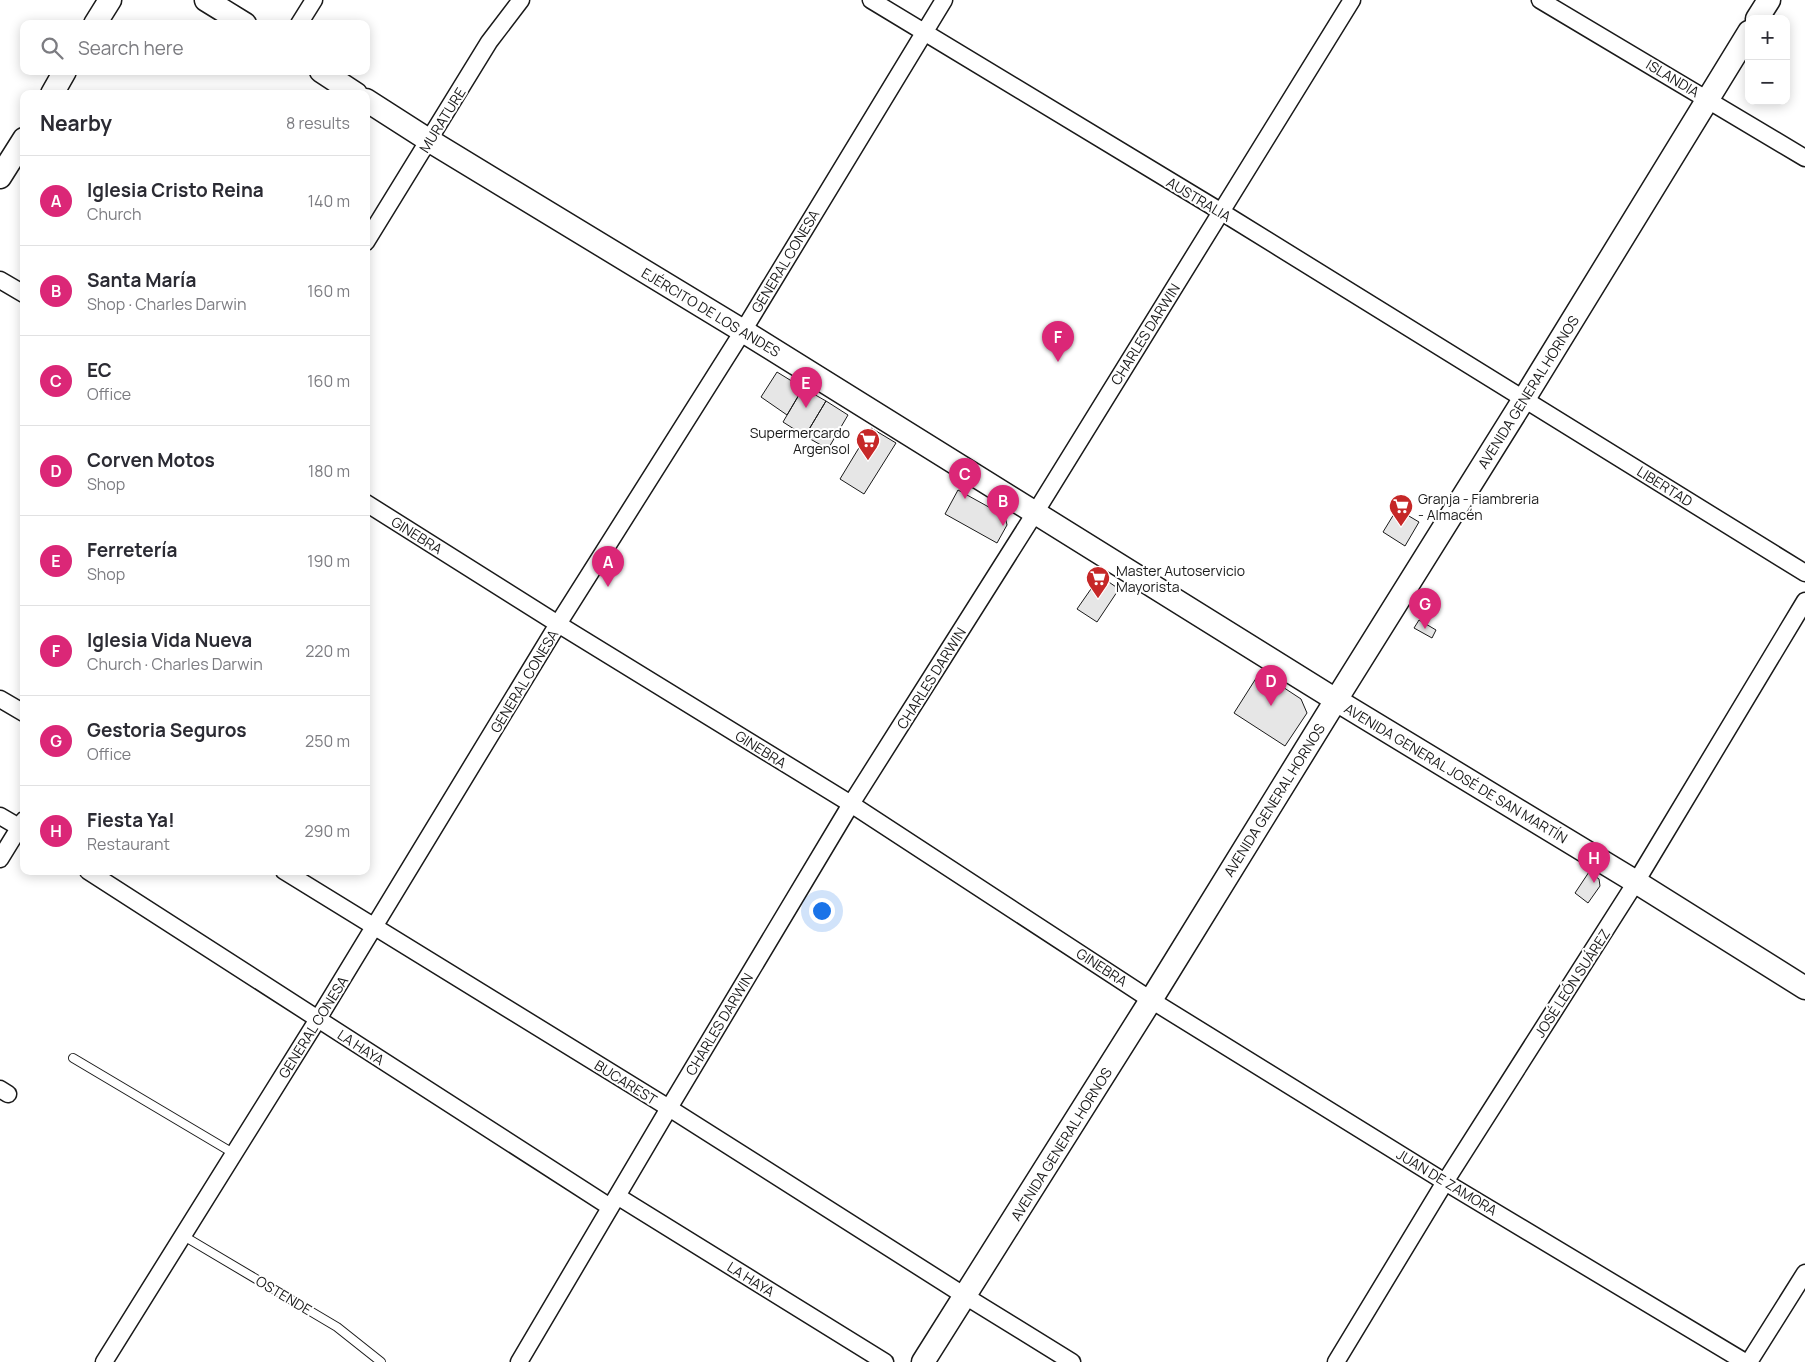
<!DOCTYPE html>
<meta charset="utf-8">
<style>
body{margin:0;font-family:Manrope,sans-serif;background:#f7f7f7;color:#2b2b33}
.controls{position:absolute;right:15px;top:15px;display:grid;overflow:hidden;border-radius:10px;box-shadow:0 2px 12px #0003}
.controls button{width:45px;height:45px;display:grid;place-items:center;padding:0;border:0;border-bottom:1px solid #e1e1e2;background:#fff;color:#2b2b33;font:25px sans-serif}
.you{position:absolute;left:821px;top:910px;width:18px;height:18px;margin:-12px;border:4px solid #fff;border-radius:50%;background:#1a73e8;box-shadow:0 0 0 8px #1a73e833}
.badge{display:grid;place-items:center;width:32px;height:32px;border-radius:50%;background:#db2777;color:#fff;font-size:16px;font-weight:700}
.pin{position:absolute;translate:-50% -41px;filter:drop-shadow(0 1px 2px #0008)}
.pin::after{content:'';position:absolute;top:26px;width:18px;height:15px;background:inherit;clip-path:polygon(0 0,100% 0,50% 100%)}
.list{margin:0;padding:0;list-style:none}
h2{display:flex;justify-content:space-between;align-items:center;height:65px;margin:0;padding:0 20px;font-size:21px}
h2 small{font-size:16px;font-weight:400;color:#7c7c81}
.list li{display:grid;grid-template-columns:32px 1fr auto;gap:15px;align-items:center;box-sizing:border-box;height:90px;padding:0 20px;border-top:1px solid #e1e1e2}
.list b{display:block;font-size:19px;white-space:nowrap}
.list p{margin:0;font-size:16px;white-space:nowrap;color:#7c7c81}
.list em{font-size:16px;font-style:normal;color:#7c7c81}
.icon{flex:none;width:28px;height:28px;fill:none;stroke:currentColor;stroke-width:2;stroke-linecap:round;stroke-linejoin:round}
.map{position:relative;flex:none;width:1805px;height:1362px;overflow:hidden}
.search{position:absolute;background:#fff;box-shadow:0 2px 12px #0003;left:20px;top:20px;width:350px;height:55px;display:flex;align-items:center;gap:12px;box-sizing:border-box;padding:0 18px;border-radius:10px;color:#7c7c81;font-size:19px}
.panel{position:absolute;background:#fff;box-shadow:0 2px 12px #0003;left:20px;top:90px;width:350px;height:785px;border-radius:10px}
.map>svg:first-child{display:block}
</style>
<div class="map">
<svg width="1805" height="1362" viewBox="0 0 1805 1362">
<rect width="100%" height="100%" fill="#fff"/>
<path fill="#e6e6e6" stroke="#1a1a1a" d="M777 372 803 388 787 415 761 397Z
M803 388 826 401 805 436 783 422Z
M826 401 848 415 828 449 805 436Z
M871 428 896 443 864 494 840 479Z
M958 490 1005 516 1007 525 997 543 945 514Z
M1397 509 1419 522 1405 546 1383 532Z
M1100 576 1119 589 1097 622 1077 609Z
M1419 620 1436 630 1432 638 1414 628Z
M1260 672 1301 699 1307 713 1285 746 1234 713Z
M1589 872 1599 879 1600 886 1588 903 1575 893Z"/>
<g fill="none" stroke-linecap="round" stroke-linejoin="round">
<g stroke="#1a1a1a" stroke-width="10">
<path id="lane" d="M73 1058 233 1153
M182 1235 337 1327 381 1362"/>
</g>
<g stroke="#1a1a1a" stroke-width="19">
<path id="street" d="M871 0 1220 211 1805 573
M1540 0 1805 158
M299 24 314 0
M366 242 489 42 521 0
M0 280 24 294
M366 503 558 624 851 804 1151 1000 1445 1182 1745 1362
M0 699 24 713
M0 816 24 830
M0 859 24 820
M88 871 610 1207
M284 871 669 1108 965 1296 1072 1362
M0 1089 8 1094
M617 1196 885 1362
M104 1362 318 1019 558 624 743 331 944 0
M519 1362 669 1108 851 804 1035 513 1352 0
M1336 1362 1445 1182 1636 882 1805 601
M1749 1362 1805 1273"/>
</g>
<g stroke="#1a1a1a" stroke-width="25">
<path id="secondary" d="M206 0 245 24
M1757 19 1769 0
M95 24 110 0
M321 71 356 94
M52 94 65 71
M366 100 430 141 743 331 1336 700 1636 882 1805 988
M0 177 24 139
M923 1362 1151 1000 1336 700 1524 399 1749 32"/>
</g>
<use href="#lane" stroke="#fff" stroke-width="8"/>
<use href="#street" stroke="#fff" stroke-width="16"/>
<use href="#secondary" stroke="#fff" stroke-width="22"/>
</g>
<defs>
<g id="supermarket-pin" transform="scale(1.25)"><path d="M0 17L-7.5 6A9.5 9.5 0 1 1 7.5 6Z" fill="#c62828" stroke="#fff"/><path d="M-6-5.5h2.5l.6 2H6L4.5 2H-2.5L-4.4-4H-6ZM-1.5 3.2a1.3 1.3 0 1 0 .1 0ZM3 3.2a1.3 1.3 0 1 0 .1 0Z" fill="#fff"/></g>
</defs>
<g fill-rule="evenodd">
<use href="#supermarket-pin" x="868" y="440"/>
<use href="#supermarket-pin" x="1401" y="506"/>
<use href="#supermarket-pin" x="1098" y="578"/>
</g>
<g text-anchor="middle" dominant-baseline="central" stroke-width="4" stroke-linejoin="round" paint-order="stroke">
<g font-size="14" fill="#1a1a1a" stroke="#fff">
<text transform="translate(1673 78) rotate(31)">ISLANDIA</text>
<text transform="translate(442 120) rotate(-58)">MURATURE</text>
<text transform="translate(1199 199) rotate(31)">AUSTRALIA</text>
<text transform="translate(785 261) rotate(-59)">GENERAL CONESA</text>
<text transform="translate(711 312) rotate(31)">EJÉRCITO DE LOS ANDES</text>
<text transform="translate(1145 334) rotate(-58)">CHARLES DARWIN</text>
<text transform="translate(1528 392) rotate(-58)">AVENIDA GENERAL HORNOS</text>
<text transform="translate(1665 486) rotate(32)">LIBERTAD</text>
<text transform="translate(417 535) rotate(32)">GINEBRA</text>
<text transform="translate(931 678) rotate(-58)">CHARLES DARWIN</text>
<text transform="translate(524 681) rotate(-59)">GENERAL CONESA</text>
<text transform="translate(761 749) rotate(32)">GINEBRA</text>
<text transform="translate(1456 773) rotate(31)">AVENIDA GENERAL JOSÉ DE SAN MARTÍN</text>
<text transform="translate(1274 800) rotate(-58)">AVENIDA GENERAL HORNOS</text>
<text transform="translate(1102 967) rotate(33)">GINEBRA</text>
<text transform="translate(1572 983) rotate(-57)">JOSÉ LEÓN SUÁREZ</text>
<text transform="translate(719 1024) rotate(-59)">CHARLES DARWIN</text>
<text transform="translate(313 1027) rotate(-58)">GENERAL CONESA</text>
<text transform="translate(361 1047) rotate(33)">LA HAYA</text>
<text transform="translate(626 1082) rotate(32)">BUCAREST</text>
<text transform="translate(1061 1144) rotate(-58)">AVENIDA GENERAL HORNOS</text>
<text transform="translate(1447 1182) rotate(31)">JUAN DE ZAMORA</text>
<text transform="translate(751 1279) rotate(32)">LA HAYA</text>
<text transform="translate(284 1295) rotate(31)">OSTENDE</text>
</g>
<g font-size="14" fill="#1a1a1a" stroke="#fff" text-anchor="start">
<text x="850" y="432" text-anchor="end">Supermercardo<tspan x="850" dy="16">Argensol</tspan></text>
<text x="1418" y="498">Granja - Fiambreria<tspan x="1418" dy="16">- Almacén</tspan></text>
<text x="1116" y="570">Master Autoservicio<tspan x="1116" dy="16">Mayorista</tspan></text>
</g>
</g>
</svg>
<div class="controls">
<button>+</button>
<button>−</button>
</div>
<div class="you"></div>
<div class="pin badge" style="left:608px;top:587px">A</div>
<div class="pin badge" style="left:1003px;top:526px">B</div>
<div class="pin badge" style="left:965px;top:499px">C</div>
<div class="pin badge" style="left:1271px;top:706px">D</div>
<div class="pin badge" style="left:806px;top:408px">E</div>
<div class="pin badge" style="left:1058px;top:362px">F</div>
<div class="pin badge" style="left:1425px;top:629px">G</div>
<div class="pin badge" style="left:1594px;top:883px">H</div>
<div class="search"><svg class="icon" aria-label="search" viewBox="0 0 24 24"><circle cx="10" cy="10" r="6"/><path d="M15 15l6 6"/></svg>Search here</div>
<section class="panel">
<h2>Nearby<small>8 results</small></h2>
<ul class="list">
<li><span class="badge">A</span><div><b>Iglesia Cristo Reina</b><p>Church</p></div><em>140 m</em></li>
<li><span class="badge">B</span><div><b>Santa María</b><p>Shop · Charles Darwin</p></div><em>160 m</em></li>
<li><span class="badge">C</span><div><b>EC</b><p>Office</p></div><em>160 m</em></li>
<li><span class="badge">D</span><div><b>Corven Motos</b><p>Shop</p></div><em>180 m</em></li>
<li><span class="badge">E</span><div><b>Ferretería</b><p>Shop</p></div><em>190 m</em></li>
<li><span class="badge">F</span><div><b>Iglesia Vida Nueva</b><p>Church · Charles Darwin</p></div><em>220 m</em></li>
<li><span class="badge">G</span><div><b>Gestoria Seguros</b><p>Office</p></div><em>250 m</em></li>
<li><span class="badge">H</span><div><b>Fiesta Ya!</b><p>Restaurant</p></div><em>290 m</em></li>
</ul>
</section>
</div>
